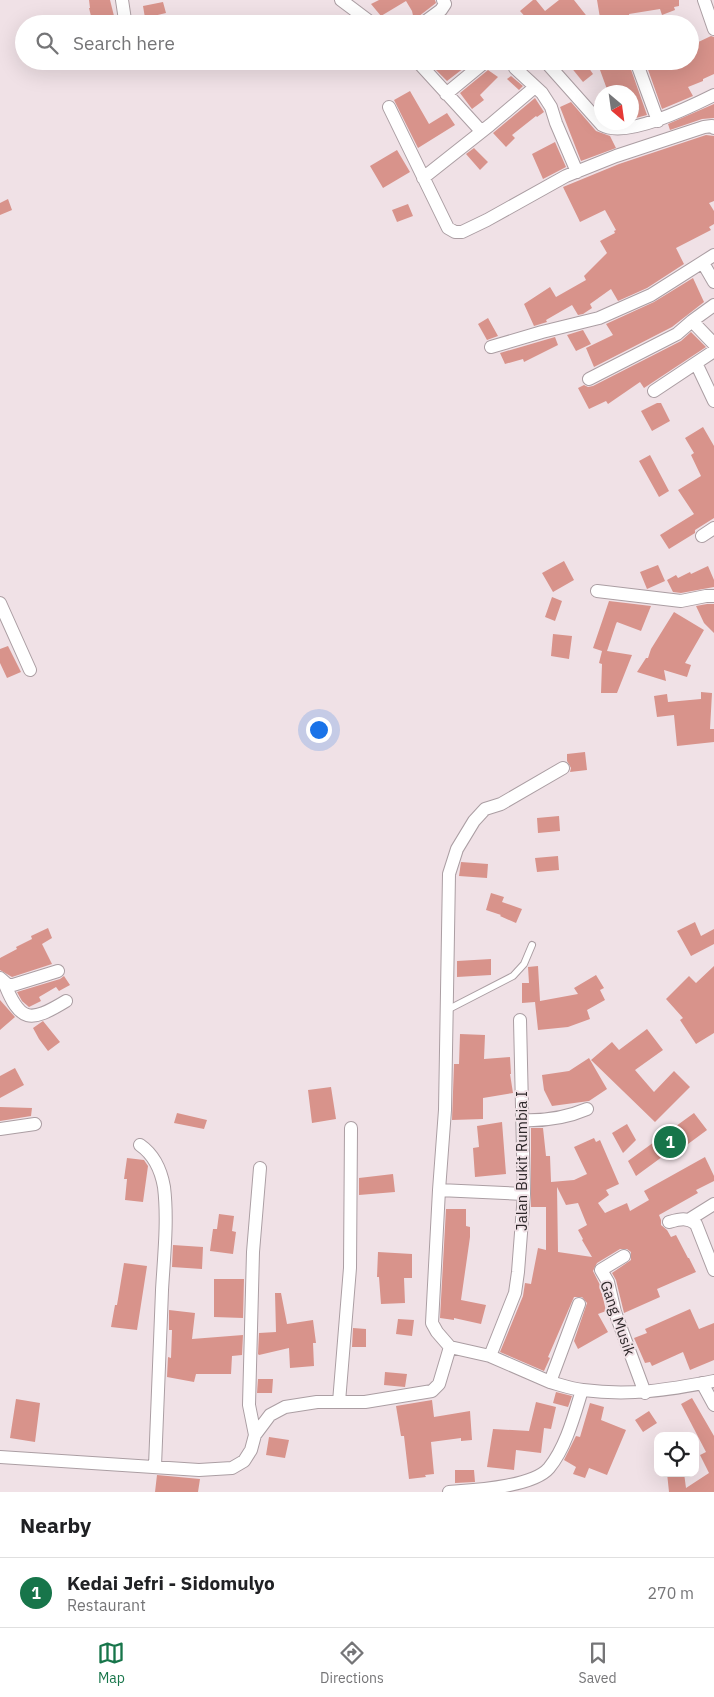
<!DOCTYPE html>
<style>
body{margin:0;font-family:"IBM Plex Sans",sans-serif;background:#f2f2f2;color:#202124}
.controls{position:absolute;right:15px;bottom:15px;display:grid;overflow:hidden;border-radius:10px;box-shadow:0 5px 20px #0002}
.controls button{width:45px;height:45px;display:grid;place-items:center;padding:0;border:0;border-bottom:1px solid #e0e0e0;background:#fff;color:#202124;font:25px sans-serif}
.compass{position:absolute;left:594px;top:85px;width:45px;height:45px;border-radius:50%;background:#fff;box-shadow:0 5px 20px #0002;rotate:151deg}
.you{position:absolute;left:318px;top:729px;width:18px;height:18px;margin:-12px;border:4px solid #fff;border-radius:50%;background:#1a73e8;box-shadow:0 0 0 8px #1a73e833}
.badge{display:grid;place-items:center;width:32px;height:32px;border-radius:50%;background:#17754a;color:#fff;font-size:16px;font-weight:700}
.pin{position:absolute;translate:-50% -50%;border:2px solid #fff;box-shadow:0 1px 5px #0006}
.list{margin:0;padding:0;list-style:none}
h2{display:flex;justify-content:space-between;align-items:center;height:65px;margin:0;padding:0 20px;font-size:21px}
h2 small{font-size:16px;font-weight:400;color:#757577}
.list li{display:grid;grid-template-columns:32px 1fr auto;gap:15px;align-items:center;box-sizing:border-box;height:70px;padding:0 20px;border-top:1px solid #e0e0e0}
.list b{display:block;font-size:19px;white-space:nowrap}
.list p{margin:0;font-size:16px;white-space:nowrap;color:#757577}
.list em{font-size:16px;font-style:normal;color:#757577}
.icon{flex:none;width:28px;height:28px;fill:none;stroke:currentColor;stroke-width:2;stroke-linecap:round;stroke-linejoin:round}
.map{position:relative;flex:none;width:714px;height:1492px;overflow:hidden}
.search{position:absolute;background:#fff;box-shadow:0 5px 20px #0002;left:15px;right:15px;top:15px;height:55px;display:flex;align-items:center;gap:12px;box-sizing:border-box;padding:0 18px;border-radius:28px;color:#757577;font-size:19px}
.sheet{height:135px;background:#fff}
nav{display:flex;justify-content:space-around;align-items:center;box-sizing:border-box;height:70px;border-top:1px solid #e0e0e0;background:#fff;font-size:14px;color:#757577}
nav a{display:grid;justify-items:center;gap:2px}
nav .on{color:#17754a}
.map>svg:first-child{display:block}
</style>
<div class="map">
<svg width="714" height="1492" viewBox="0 0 714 1492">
<rect width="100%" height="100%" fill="#f0e1e6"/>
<path fill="#d8938b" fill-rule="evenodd" d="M89 0H110L115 20 101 24H93L89 8H90Z
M379 0H435L436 3 414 20 412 11 406 1 381 16 371 4Z
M533 0H536L545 11 559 0H574L593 24H538L534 17 529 21 520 11Z
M597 0H679V6L674 7 675 10 662 15 660 9 629 14 631 24H601Z
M163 2 166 13 145 18 143 6Z
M711 36 714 37V74L703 79V81L688 87 693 96 662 109 645 61H690V46Z
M445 61H473L447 81 435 69Z
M576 61H584L593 74 583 82 570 66Z
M622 61H628L647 115 632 119V92H608L600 70Z
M488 70 498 77 480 95 484 100 472 109 460 93Z
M511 76 523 86 519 90 507 79Z
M410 91 429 124 447 113 455 125 418 148 394 100Z
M535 98 544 112 537 117 536 116 512 135 515 138 506 147 493 133Z
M571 102 596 131 610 136 616 148 581 161 560 107Z
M714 104V118L702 119 670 130 668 124Z
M706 135 714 136V201L709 203 714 211V224L709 227 711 230 676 248 684 264 647 288 618 301 611 289 590 304 592 308 583 314 578 315 572 305 546 320 547 322 534 326 524 304 550 287 556 297 586 280 584 276 607 253 600 241 615 233 614 231 616 230 605 210 580 222 563 187 619 164Z
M555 142 566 167 543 179 532 154Z
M474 148 488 162 480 170 466 154Z
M397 150 410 172 383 188 370 166Z
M8 199 12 210 0 215V203Z
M408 204 413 216 397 222 392 210Z
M693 278 704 302 672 327 594 367 586 348 613 335 606 324 654 302Z
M488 318 498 336 487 340 478 324Z
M583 330 591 344 576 351 567 335Z
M691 332 706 347 644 388 640 382 608 404 606 401 589 409 578 388 584 385 588 387 593 386 681 341Z
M555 337 558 345 524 362 523 359 505 364 500 353Z
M657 403H661L670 421 652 431 641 411Z
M703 427 714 446V518L695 530V533L669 549 660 535 694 514 678 490 701 476 691 455 694 453 685 438Z
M650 455 669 491 659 497 639 461Z
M564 561 574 580 553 592 542 573Z
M658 565 665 581 647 589 640 572Z
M708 566 714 580V587L681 593 673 592 667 580 676 575 678 578 690 572 691 574Z
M552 597 562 601 555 621 545 617Z
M609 601 651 606 641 631 617 622 616 624 607 651 632 655 617 693H601L602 664 599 663 602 651 593 648Z
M707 604H714V633L704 623 696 606Z
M674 612 704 630 685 663 691 665 687 677 664 670 666 681 637 672 646 658H648L651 649Z
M553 634 572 636 569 659 551 656Z
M8 646 21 672 7 678 0 663V649Z
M701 692 712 693 710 729H714V742L677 746 674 715 657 717 654 696 667 694 668 702 701 699Z
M585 752 587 770 570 772 571 768 567 761V754Z
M559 816 560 831 538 833 537 818Z
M558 856 559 870 537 872 535 858Z
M461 862 488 864 487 878 459 876Z
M491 893 504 897 502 902 522 909 516 923 500 916 501 915 486 910Z
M695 922 701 936 714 929V944L691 956 677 931Z
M48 928 52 938 42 944 52 964 12 977 0 970V958L17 949 16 947 32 939 31 936Z
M491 959V975L457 977V961Z
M538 966 540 1001 578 994 574 988 596 975 604 988 600 990 605 1000 587 1010 590 1019 568 1027 538 1030 535 1002 522 1003V983H529L528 967Z
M714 966V1033L696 1044 680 1020 683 1018 666 999 689 976 696 983Z
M64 976 70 985 59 991 56 987 39 997 41 1001 29 1007 22 1001 17 992 60 979Z
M0 1000 15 1017 0 1030Z
M43 1021 60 1042 48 1051 39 1039 33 1028Z
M647 1029 663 1050 635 1070 654 1092 674 1071 690 1087 655 1122 591 1060 612 1042 619 1050Z
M460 1034 485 1035 484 1059 510 1057 511 1074H510L513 1093 483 1098V1119L452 1120 454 1064H459Z
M589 1058 607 1089 589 1101 552 1106 544 1090 542 1075 569 1071Z
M15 1068 24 1085 0 1098V1076Z
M331 1087 336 1119 312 1123 308 1090Z
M0 1107 32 1108 31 1116 0 1121Z
M177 1113 207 1120 204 1129 174 1123Z
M694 1113 707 1130 669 1158 666 1154 636 1176 628 1161Z
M502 1122 506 1174 475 1177 473 1148 479 1147 477 1126Z
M627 1124 636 1140 623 1153 612 1133Z
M531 1128H543L546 1156H550L551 1182 574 1180 587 1174 574 1147 594 1138 596 1142 600 1140 619 1184 606 1190 609 1195 598 1203 605 1213 627 1203 630 1211 649 1200 644 1191 705 1157 714 1176V1181L696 1190 698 1193 659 1215 661 1220V1225L667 1230 671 1237 676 1235 688 1258H689L696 1272 657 1289 660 1297 624 1313 616 1280 612 1273 631 1260V1252L627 1249H620L597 1263 593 1271 600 1285 606 1311 598 1314 608 1332 578 1349 574 1341 587 1303 582 1297H574L548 1357 550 1358 544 1371 500 1352 523 1296 525 1283 531 1284 538 1248 546 1250V1207H531ZM557 1187 566 1205 578 1203 587 1225 578 1230 583 1239 582 1240 592 1257 558 1252Z
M127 1158 144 1160 148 1166 143 1202 125 1200 127 1179H124Z
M393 1174 395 1192 359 1195V1178Z
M446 1209H466V1226L470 1227V1237L461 1300 486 1305 481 1324 454 1318V1320L440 1318Z
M219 1214 234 1216 232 1231 236 1232 233 1254 210 1251 213 1229H217Z
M173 1245 203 1247 202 1269 172 1267Z
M378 1252 412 1254V1278H404L405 1303 381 1304 379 1277H377Z
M124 1263 147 1266 137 1330 111 1327 115 1305H117Z
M214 1279H244L243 1318 214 1317Z
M275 1293H281L287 1324 313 1320 316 1343H313L314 1366 290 1368 289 1348 259 1355 258 1354 259 1333 276 1332Z
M690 1309 699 1329 714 1323V1360L690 1370 683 1352 652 1366 650 1362 645 1363 634 1338 647 1333 645 1329Z
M169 1310 195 1313 192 1339 243 1335 242 1355 232 1356 231 1374H196L194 1382 167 1377 168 1357 171 1358 172 1330H169Z
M398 1319 414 1320 412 1336 396 1334Z
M353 1328 366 1329V1347H352Z
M385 1372 407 1374 405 1387 384 1385Z
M258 1379H273L272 1393H257Z
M556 1392 572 1396 568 1407 553 1403Z
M692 1398 714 1436V1492H669L667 1473H684L686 1488 709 1473 700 1455 706 1452 681 1404Z
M16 1399 40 1403 35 1442 10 1438Z
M432 1400 434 1417 470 1411 472 1440 461 1441V1438L431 1442 434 1474 425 1475 426 1477 409 1479 404 1436H401L396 1406Z
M536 1402 556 1407 551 1429 544 1428 541 1453 516 1450 514 1470 487 1467 493 1429 529 1431Z
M590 1403 604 1407 601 1420 626 1430 607 1475 589 1468 585 1478 573 1474 576 1467 564 1460 576 1436 580 1437Z
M649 1411 657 1423 643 1432 635 1420Z
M269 1437 289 1440 285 1458 266 1455Z
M455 1470H474L475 1482 455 1483Z
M157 1475 200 1479 198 1492H155Z"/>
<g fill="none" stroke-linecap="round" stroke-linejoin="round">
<g stroke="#ab9ea3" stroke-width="8">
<path id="service" d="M447 1010 513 976 524 964 532 945"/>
</g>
<g stroke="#ab9ea3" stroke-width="14">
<path id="minor" d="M122 0 125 20
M341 0 373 24
M704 0 714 29
M422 24 441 10 445 4 443 0
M417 61 481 131
M545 61 602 125C626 139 690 107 714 95
M636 61 658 121
M515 68 542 93 551 107 556 123 577 172
M446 94 486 61
M389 107 448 228 455 232H462L487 220 566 176 616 156 704 127 712 126 714 128
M423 178 490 125 535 87
M703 263 714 282
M692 321 714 344
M491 347 542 332 599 318 651 295 714 255
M696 363 714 401
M589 379 677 334 692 321 714 305
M654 391 714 351
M702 536 714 528
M597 591 681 601 706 596H714
M0 603 30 670
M0 978 8 985H13L58 971
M4 982C20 1023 30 1023 66 1001
M522 1120C545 1121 566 1118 587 1109
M0 1129 35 1124
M140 1145C153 1154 161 1170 164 1187 168 1220 164 1256 162 1290 160 1349 157 1408 155 1466
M439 1190 524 1194
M690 1219 714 1204
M669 1222C680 1219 687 1217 696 1224L714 1270
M624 1256 601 1270 608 1282 615 1312 645 1393
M450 1347 490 1356 550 1382 579 1304
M490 1356 515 1293 518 1272 524 1194 520 1020
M550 1382C561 1385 572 1389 583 1390 630 1396 668 1390 714 1381
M702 1383 714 1405
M339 1402 350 1268 351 1128
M255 1435 249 1405 253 1252 260 1168
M0 1457 199 1470 232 1468 244 1461 251 1450 255 1435 270 1415 285 1407 317 1402H365L432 1391 439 1384 450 1347 437 1332 432 1323 439 1190 445 1110 449 874 457 849 474 821 485 809 501 804 563 768
M449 1492C474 1490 533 1487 549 1468 566 1447 574 1416 582 1390"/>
</g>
<use href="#service" stroke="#fff" stroke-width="6"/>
<use href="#minor" stroke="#fff" stroke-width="12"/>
</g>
<g text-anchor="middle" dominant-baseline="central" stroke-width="4" stroke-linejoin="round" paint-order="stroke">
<g font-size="15" fill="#2f292b" stroke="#f0e1e6">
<text transform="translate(521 1161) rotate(-90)">Jalan Bukit Rumbia I</text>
<text transform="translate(618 1318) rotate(71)">Gang Musik</text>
</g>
</g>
</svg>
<div class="controls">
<button><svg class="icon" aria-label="locate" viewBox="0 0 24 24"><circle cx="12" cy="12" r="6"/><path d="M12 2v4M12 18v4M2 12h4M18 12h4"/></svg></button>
</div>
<svg class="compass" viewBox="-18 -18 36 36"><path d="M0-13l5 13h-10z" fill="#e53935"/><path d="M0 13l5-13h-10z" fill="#757577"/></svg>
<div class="you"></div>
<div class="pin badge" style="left:670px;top:1142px">1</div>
<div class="search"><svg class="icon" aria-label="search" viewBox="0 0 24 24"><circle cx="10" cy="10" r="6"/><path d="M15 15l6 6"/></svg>Search here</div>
</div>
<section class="sheet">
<h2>Nearby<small></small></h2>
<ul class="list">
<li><span class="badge">1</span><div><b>Kedai Jefri - Sidomulyo</b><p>Restaurant</p></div><em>270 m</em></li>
</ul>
</section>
<nav>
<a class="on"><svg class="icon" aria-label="map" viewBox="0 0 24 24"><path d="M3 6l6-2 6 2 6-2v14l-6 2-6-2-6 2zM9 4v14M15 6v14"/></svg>Map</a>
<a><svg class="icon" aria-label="directions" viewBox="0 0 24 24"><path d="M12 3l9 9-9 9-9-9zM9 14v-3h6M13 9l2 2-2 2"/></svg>Directions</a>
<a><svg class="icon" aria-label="saved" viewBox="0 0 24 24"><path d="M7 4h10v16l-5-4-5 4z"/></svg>Saved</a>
</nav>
